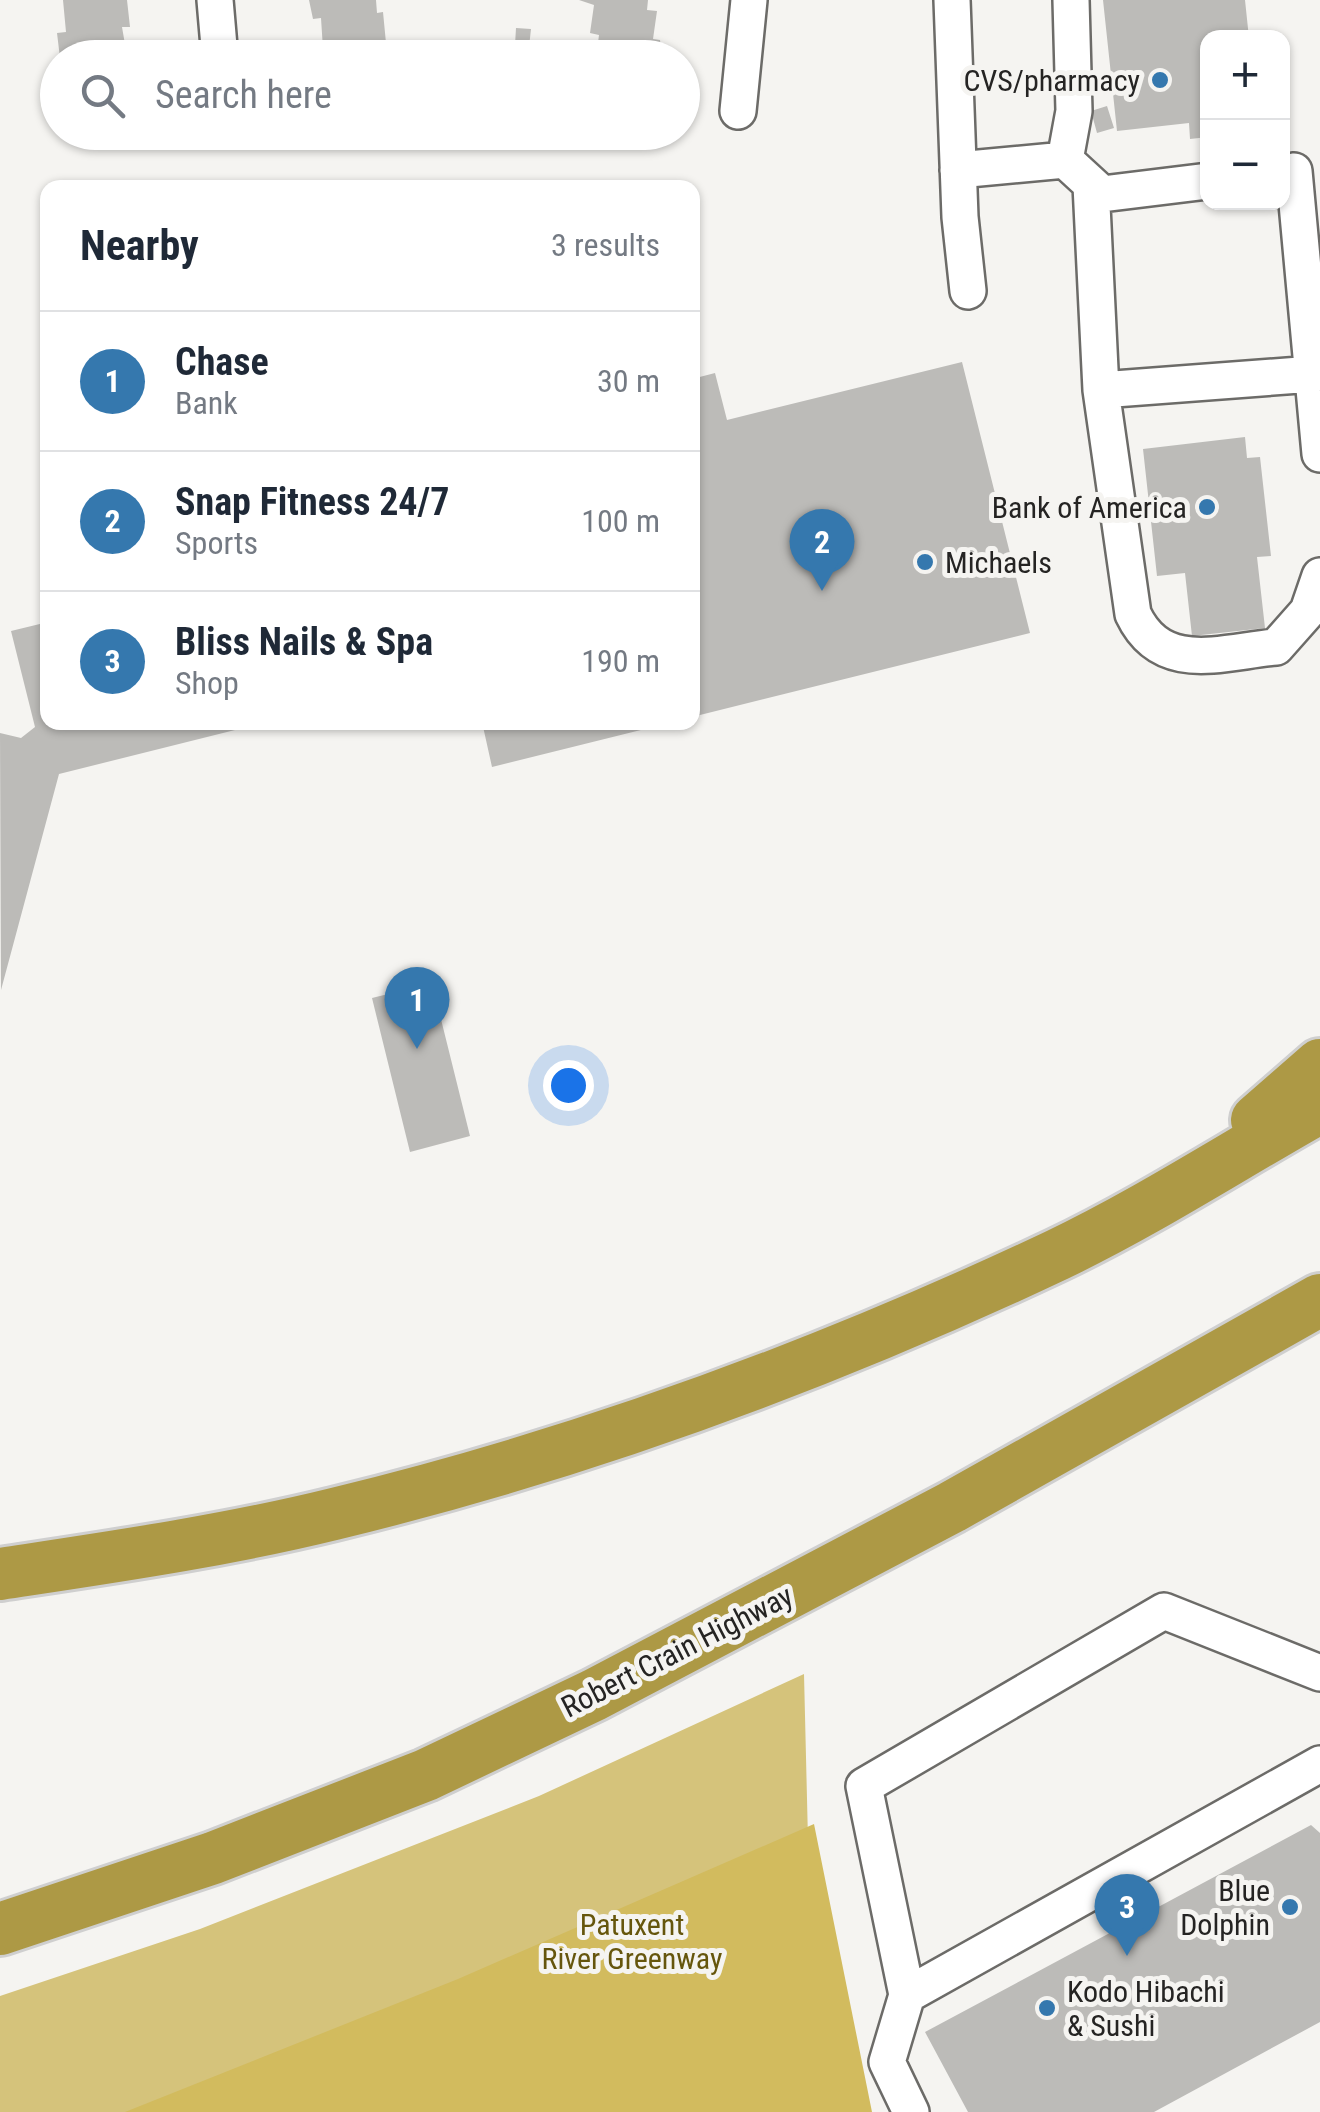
<!DOCTYPE html>
<meta charset="utf-8">
<style>
body{margin:0;font-family:"Roboto Condensed",sans-serif;background:#f6f6f7;color:#1f2937}
.controls{position:absolute;right:30px;top:30px;display:grid;overflow:hidden;border-radius:20px;box-shadow:0 2px 8px #0004}
.controls button{width:90px;height:90px;display:grid;place-items:center;padding:0;border:0;border-bottom:2px solid #e0e1e3;background:#fff;color:#1f2937;font:50px sans-serif}
.you{position:absolute;left:568px;top:1085px;width:35px;height:35px;margin:-25px;border:8px solid #fff;border-radius:50%;background:#1a73e8;box-shadow:0 0 0 15px #1a73e833}
.badge{display:grid;place-items:center;width:65px;height:65px;border-radius:50%;background:#3578ae;color:#fff;font-size:32px;font-weight:700}
.pin{position:absolute;translate:-50% -82px;filter:drop-shadow(0 2px 5px #0008)}
.pin::after{content:'';position:absolute;top:52px;width:35px;height:30px;background:inherit;clip-path:polygon(0 0,100% 0,50% 100%)}
.list{margin:0;padding:0;list-style:none}
h2{display:flex;justify-content:space-between;align-items:center;height:130px;margin:0;padding:0 40px;font-size:42px}
h2 small{font-size:32px;font-weight:400;color:#747a83}
.list li{display:grid;grid-template-columns:65px 1fr auto;gap:30px;align-items:center;box-sizing:border-box;height:140px;padding:0 40px;border-top:2px solid #e0e1e3}
.list b{display:block;font-size:38px;white-space:nowrap}
.list p{margin:0;font-size:32px;white-space:nowrap;color:#747a83}
.list em{font-size:32px;font-style:normal;color:#747a83}
.icon{flex:none;width:55px;height:55px;fill:none;stroke:currentColor;stroke-width:2;stroke-linecap:round;stroke-linejoin:round}
.map{position:relative;flex:none;width:1320px;height:2112px;overflow:hidden}
.search{position:absolute;background:#fff;box-shadow:0 2px 8px #0004;left:40px;top:40px;width:660px;height:110px;display:flex;align-items:center;gap:25px;box-sizing:border-box;padding:0 35px;border-radius:55px;color:#747a83;font-size:38px}
.panel{position:absolute;background:#fff;box-shadow:0 2px 8px #0004;left:40px;top:180px;width:660px;height:550px;border-radius:20px}
.map>svg:first-child{display:block}
</style>
<div class="map">
<svg width="1320" height="2112" viewBox="0 0 1320 2112">
<rect width="100%" height="100%" fill="#f5f4f1"/>
<path fill="#d5c37b" d="M804 1674 810 1923 854 2112H0V1996L200 1929 539 1796Z"/>
<path fill="#d2bb5e" d="M814 1824 872 2112H125L458 1979Z"/>
<path fill="#bcbbb8" d="M63 0H127L130 27H122L127 56 60 58 57 33 66 32Z
M309 0H376L377 13 383 12 386 43H392L393 58H329V49H323L321 18 313 19Z
M579 0H648L647 10 657 11 653 39 660 40 662 58H596L599 35 590 33 594 5Z
M1103 0H1245L1249 38H1208V137L1190 139 1189 123 1117 131Z
M516 28 531 29 529 47 515 45Z
M58 92V123L54 124 51 93Z
M1107 106 1114 128 1097 133 1091 111Z
M962 362 1030 633 692 717V379L715 373 727 420Z
M1245 437 1247 458 1260 457 1271 556 1257 557 1265 628 1192 636 1185 573 1157 576 1143 449Z
M48 622V722L259 724 59 774 1 990 0 733 21 738 35 727 11 631Z
M482 722H664L665 724 492 767Z
M432 983 470 1136 410 1152 372 998Z
M1311 1825 1320 1833V2022L1154 2112H968L925 2032Z"/>
<g fill="none" stroke-linecap="round" stroke-linejoin="round">
<g stroke="#6c6b68" stroke-width="40">
<path id="minor" d="M215 0 220 58
M952 0 960 217 968 291
M738 111 749 0
M1065 160 1074 111 1071 0
M958 170 1065 160 1102 194 1208 181
M1294 171 1320 454
M1091 185 1101 390 1313 374
M1101 390 1133 614C1162 675 1221 652 1276 647L1308 611 1320 576
M907 1995 1320 1764
M911 2112 887 2062 907 1995 864 1786 1164 1611 1320 1673"/>
</g>
<g stroke="#cfcfcf" stroke-width="58">
<path id="highway" d="M1257 1120 1320 1065
M0 1574C112 1557 224 1541 334 1514 582 1454 826 1364 1057 1255 1147 1212 1233 1156 1320 1107
M0 1929 213 1858 426 1775 594 1695 952 1507 1320 1300"/>
</g>
<use href="#minor" stroke="#fff" stroke-width="35"/>
<use href="#highway" stroke="#ad9945" stroke-width="52"/>
</g>
<g fill="#3578ae" stroke="#f5f4f1" stroke-width="4">
<circle cx="1160" cy="80" r="10"/>
<circle cx="1207" cy="507" r="10"/>
<circle cx="925" cy="562" r="10"/>
<circle cx="1290" cy="1907" r="10"/>
<circle cx="1047" cy="2008" r="10"/>
</g>
<g text-anchor="middle" dominant-baseline="central" stroke-width="10" stroke-linejoin="round" paint-order="stroke">
<g font-size="30" fill="#252423" stroke="#f5f4f1" text-anchor="end">
<text x="1140" y="80">CVS/pharmacy</text>
<text x="1187" y="507">Bank of America</text>
<text x="945" y="562" text-anchor="start">Michaels</text>
<text x="1270" y="1890">Blue<tspan x="1270" dy="34">Dolphin</tspan></text>
<text x="1067" y="1991" text-anchor="start">Kodo Hibachi<tspan x="1067" dy="34">&amp; Sushi</tspan></text>
</g>
<g font-size="30" fill="#252423" stroke="#f5f4f1">
<text transform="translate(677 1651) rotate(-27)">Robert Crain Highway</text>
</g>
<g font-size="30" fill="#66560d" stroke="#f5f4f1">
<text x="632" y="1924">Patuxent<tspan x="632" dy="34">River Greenway</tspan></text>
</g>
</g>
</svg>
<div class="controls">
<button>+</button>
<button>−</button>
</div>
<div class="you"></div>
<div class="pin badge" style="left:417px;top:1049px">1</div>
<div class="pin badge" style="left:822px;top:591px">2</div>
<div class="pin badge" style="left:1127px;top:1956px">3</div>
<div class="search"><svg class="icon" aria-label="search" viewBox="0 0 24 24"><circle cx="10" cy="10" r="6"/><path d="M15 15l6 6"/></svg>Search here</div>
<section class="panel">
<h2>Nearby<small>3 results</small></h2>
<ul class="list">
<li><span class="badge">1</span><div><b>Chase</b><p>Bank</p></div><em>30 m</em></li>
<li><span class="badge">2</span><div><b>Snap Fitness 24/7</b><p>Sports</p></div><em>100 m</em></li>
<li><span class="badge">3</span><div><b>Bliss Nails &amp; Spa</b><p>Shop</p></div><em>190 m</em></li>
</ul>
</section>
</div>
